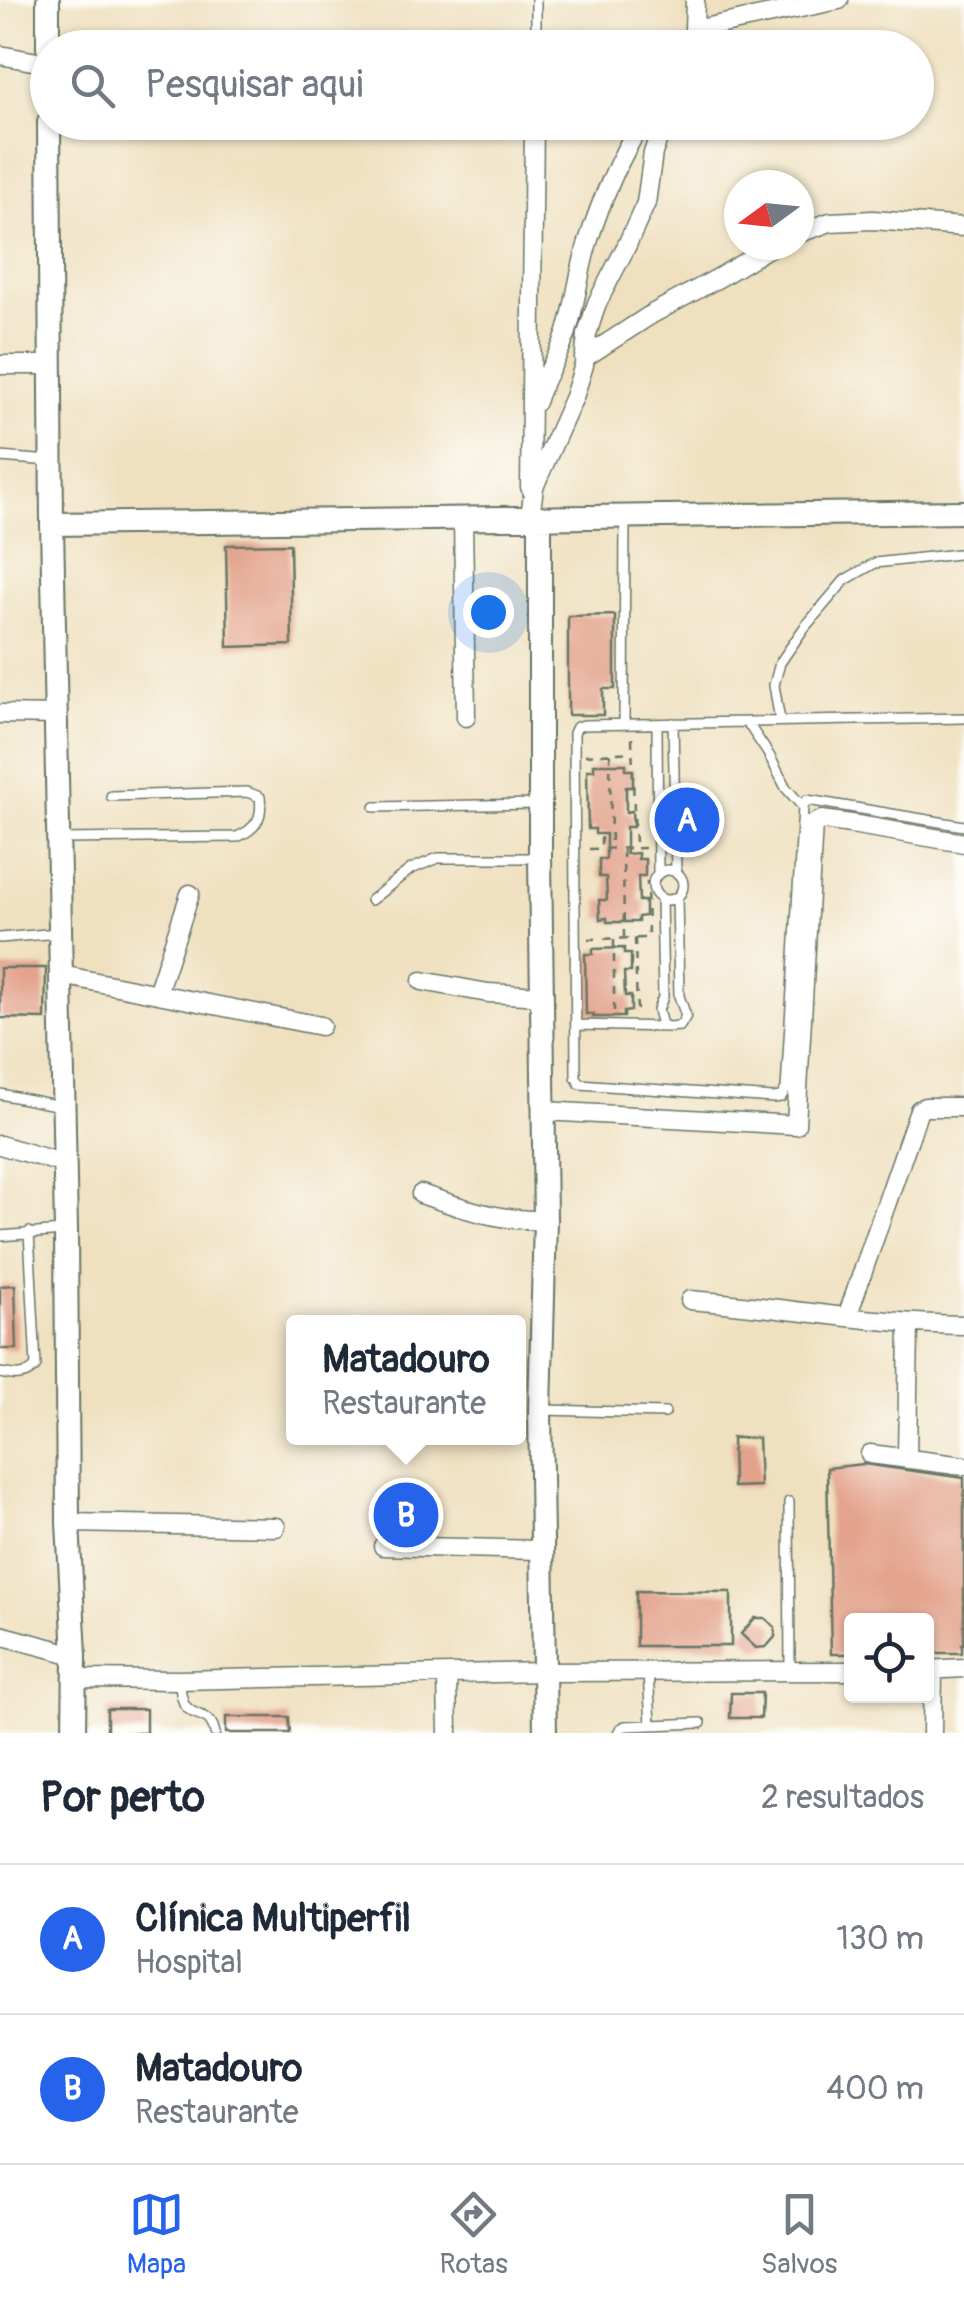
<!DOCTYPE html>
<html lang="pt">
<meta charset="utf-8">
<style>
body{margin:0;font-family:Pangolin,sans-serif;background:#f6f6f7;color:#1f2937}
.controls{position:absolute;right:30px;bottom:30px;display:grid;overflow:hidden;border-radius:10px;box-shadow:0 2px 8px #0004}
.controls button{width:90px;height:90px;display:grid;place-items:center;padding:0;border:0;border-bottom:2px solid #e0e1e3;background:#fff;color:#1f2937;font:50px sans-serif}
.compass{position:absolute;left:724px;top:170px;width:90px;height:90px;border-radius:50%;background:#fff;box-shadow:0 2px 8px #0004;rotate:255deg}
.you{position:absolute;left:488px;top:612px;width:35px;height:35px;margin:-25px;border:8px solid #fff;border-radius:50%;background:#1a73e8;box-shadow:0 0 0 15px #1a73e833}
.badge{display:grid;place-items:center;width:65px;height:65px;border-radius:50%;background:#2563eb;color:#fff;font-size:32px;font-weight:700}
.pin{position:absolute;translate:-50% -50%;border:5px solid #fff;box-shadow:0 2px 10px #0006}
.popup{position:absolute;left:286px;top:1315px;width:240px;height:130px;box-sizing:border-box;display:grid;place-content:center;border-radius:10px;background:#fff;filter:drop-shadow(0 2px 8px #0005);font-size:32px;white-space:nowrap;color:#747a83}
.popup b{font-size:38px;color:#1f2937}
.popup::after{content:'';position:absolute;left:50%;top:100%;margin-left:-20px;border:20px solid transparent;border-top-color:#fff}
.list{margin:0;padding:0;list-style:none}
h2{display:flex;justify-content:space-between;align-items:center;height:130px;margin:0;padding:0 40px;font-size:42px}
h2 small{font-size:32px;font-weight:400;color:#747a83}
.list li{display:grid;grid-template-columns:65px 1fr auto;gap:30px;align-items:center;box-sizing:border-box;height:150px;padding:0 40px;border-top:2px solid #e0e1e3}
.list b{display:block;font-size:38px;white-space:nowrap}
.list p{margin:0;font-size:32px;white-space:nowrap;color:#747a83}
.list em{font-size:32px;font-style:normal;color:#747a83}
.icon{flex:none;width:55px;height:55px;fill:none;stroke:currentColor;stroke-width:2;stroke-linecap:round;stroke-linejoin:round}
.map{position:relative;flex:none;width:964px;height:1733px;overflow:hidden}
.search{position:absolute;background:#fff;box-shadow:0 2px 8px #0004;left:30px;right:30px;top:30px;height:110px;display:flex;align-items:center;gap:25px;box-sizing:border-box;padding:0 35px;border-radius:55px;color:#747a83;font-size:38px}
.sheet{height:430px;background:#fff}
nav{display:flex;justify-content:space-around;align-items:center;box-sizing:border-box;height:140px;border-top:2px solid #e0e1e3;background:#fff;font-size:28px;color:#747a83}
nav a{display:grid;justify-items:center;gap:5px}
nav .on{color:#2563eb}
.map>svg:first-child{display:block}
</style>
<div class="map">
<svg width="964" height="1733" viewBox="0 0 964 1733">
<rect width="100%" height="100%" fill="#fdfcf7"/>
<filter id="ink" filterUnits="userSpaceOnUse"><feTurbulence type="fractalNoise" baseFrequency=".01" numOctaves="2"/><feDisplacementMap in="SourceGraphic" scale="20" xChannelSelector="R" yChannelSelector="G"/><feConvolveMatrix kernelMatrix="1 2 1 2 8 2 1 2 1" color-interpolation-filters="sRGB"/></filter>
<filter id="wash" filterUnits="userSpaceOnUse"><feTurbulence type="fractalNoise" baseFrequency=".0048" numOctaves="4" result="noise"/><feDisplacementMap in="SourceGraphic" scale="40" xChannelSelector="R" yChannelSelector="G"/><feGaussianBlur stdDeviation="2.25" result="paint"/><feColorMatrix in="noise" values="0 0 0 0 0 0 0 0 0 0 0 0 0 0 0 0 0 1.4 0 .05"/><feComposite in="paint" operator="in"/></filter>
<g filter="url(#wash)">
<rect width="100%" height="100%" fill="#efe0bf"/>
<g id="blocks">
<path fill="#e3a28b" d="M290 544 292 645 228 647 226 545Z
M615 615V689H603V715H568V616Z
M594 764H626V770H633V787H626V812L632 811 633 827H626V854L638 853V859H645V876H638L639 901H645V916L638 917V922H607V918L600 919 599 900H607L606 877H599V859H606V834H595V829H588L587 770H594Z
M624 948V954H631V972H624L625 996H631V1011L624 1012V1017H593L594 1014H586L585 954H593V949Z
M0 968H46L45 1019 0 1018Z
M15 1285 17 1349H0V1286Z
M732 1438H758L760 1486 733 1487Z
M863 1464 964 1478V1644H962V1653H926V1620H852V1654H831L827 1468Z
M636 1591 731 1592V1646H636Z
M755 1618H765L775 1627V1637L766 1647 756 1648 741 1634Z
M731 1693H762L761 1718H730Z
M107 1709H146V1733H107Z
M226 1717H289L290 1733H226Z"/>
</g>
</g>
<g filter="url(#ink)">
<use href="#blocks" fill-opacity="0" stroke="#687665" stroke-width="2.5"/>
<g fill="none" stroke-linecap="round" stroke-linejoin="round">
<g stroke="#687665" stroke-width="12">
<path id="lane" d="M536 0V36
M0 457 50 461
M964 718 584 725 577 727 574 733 576 1077 580 1084 773 1098 781 1097 786 1089 803 807 807 800 964 826
M780 721 774 685 780 663 804 628 845 580 875 563 958 554
M747 722 769 755 786 788 803 807
M673 723 676 872
M624 724 625 517
M657 724 658 874
M375 807 537 804
M61 839 237 837C256 829 263 818 260 797L247 792 111 796
M653 885a15 15 0 1 1 30 0a15 15 0 1 1-30 0Z
M661 898 663 997 658 1010 662 1025 668 1027 680 1026 686 1016 679 996 677 897
M371 900 411 869 438 858H537
M0 938 58 933
M576 1025 668 1027
M0 1094 61 1106
M0 1236 63 1231
M0 1373C15 1376 25 1378 36 1366L29 1232
M543 1410 665 1413
M789 1502 790 1671
M648 1672 651 1725
M179 1680C180 1687 181 1699 185 1705 195 1720 210 1709 215 1733
M618 1733 620 1729 625 1726 701 1723"/>
</g>
<g stroke="#687665" stroke-width="21">
<path id="street" d="M694 30 839 0
M535 48 536 36
M689 48 694 30 695 0
M0 55 48 64
M799 233 830 222 873 220 964 227
M584 358 652 314 720 277 773 245
M0 365H52
M536 402C543 377 559 357 567 332 576 302 579 271 588 242 601 201 619 158 642 122
M530 487 534 122
M530 517 534 487 574 397 584 365 587 334 597 303 626 247 646 203 653 153 664 122
M463 518 466 717
M0 714 56 715
M61 975 321 1026
M422 981 488 993 543 996
M157 993 190 894
M544 1111 796 1125 813 824 822 820 851 824 964 843
M0 1145 65 1164
M421 1194C461 1208 502 1222 545 1220
M690 1300C782 1307 872 1324 964 1325
M847 1317 919 1110 925 1107H964
M870 1454 964 1466
M907 1459 909 1325
M68 1523 276 1527
M383 1546 541 1550
M0 1635 75 1655
M926 1670 964 1668
M447 1675 448 1733
M75 1679 179 1680 544 1672 852 1671
M932 1733 933 1670"/>
</g>
<g stroke="#687665" stroke-width="26">
<path id="secondary" d="M48 0V48
M49 122 52 524 66 1230 68 1523 75 1655 74 1733
M540 517V858L545 1220 540 1410 545 1733
M52 524 964 512"/>
</g>
<path stroke="#687665" stroke-width="2.5" stroke-dasharray="8 8" stroke-linecap="butt" d="M632 738 635 847
M610 753 611 847
M585 755 632 752
M601 837V847
M589 849 646 848
M623 850 624 937
M635 938 637 1015
M588 939 648 938 647 881
M614 1011V939"/>
<use href="#lane" stroke="#fff" stroke-width="9"/>
<use href="#street" stroke="#fff" stroke-width="18"/>
<use href="#secondary" stroke="#fff" stroke-width="22"/>
</g>
</g>
</svg>
<div class="controls">
<button><svg class="icon" aria-label="locate" viewBox="0 0 24 24"><circle cx="12" cy="12" r="6"/><path d="M12 2v4M12 18v4M2 12h4M18 12h4"/></svg></button>
</div>
<svg class="compass" viewBox="-18 -18 36 36"><path d="M0-13l5 13h-10z" fill="#e53935"/><path d="M0 13l5-13h-10z" fill="#747a83"/></svg>
<div class="you"></div>
<div class="pin badge" style="left:687px;top:820px">A</div>
<div class="pin badge" style="left:406px;top:1515px">B</div>
<div class="popup"><b>Matadouro</b>Restaurante</div>
<div class="search"><svg class="icon" aria-label="search" viewBox="0 0 24 24"><circle cx="10" cy="10" r="6"/><path d="M15 15l6 6"/></svg>Pesquisar aqui</div>
</div>
<section class="sheet">
<h2>Por perto<small>2 resultados</small></h2>
<ul class="list">
<li><span class="badge">A</span><div><b>Clínica Multiperfil</b><p>Hospital</p></div><em>130 m</em></li>
<li><span class="badge">B</span><div><b>Matadouro</b><p>Restaurante</p></div><em>400 m</em></li>
</ul>
</section>
<nav>
<a class="on"><svg class="icon" aria-label="map" viewBox="0 0 24 24"><path d="M3 6l6-2 6 2 6-2v14l-6 2-6-2-6 2zM9 4v14M15 6v14"/></svg>Mapa</a>
<a><svg class="icon" aria-label="directions" viewBox="0 0 24 24"><path d="M12 3l9 9-9 9-9-9zM9 14v-3h6M13 9l2 2-2 2"/></svg>Rotas</a>
<a><svg class="icon" aria-label="saved" viewBox="0 0 24 24"><path d="M7 4h10v16l-5-4-5 4z"/></svg>Salvos</a>
</nav>
